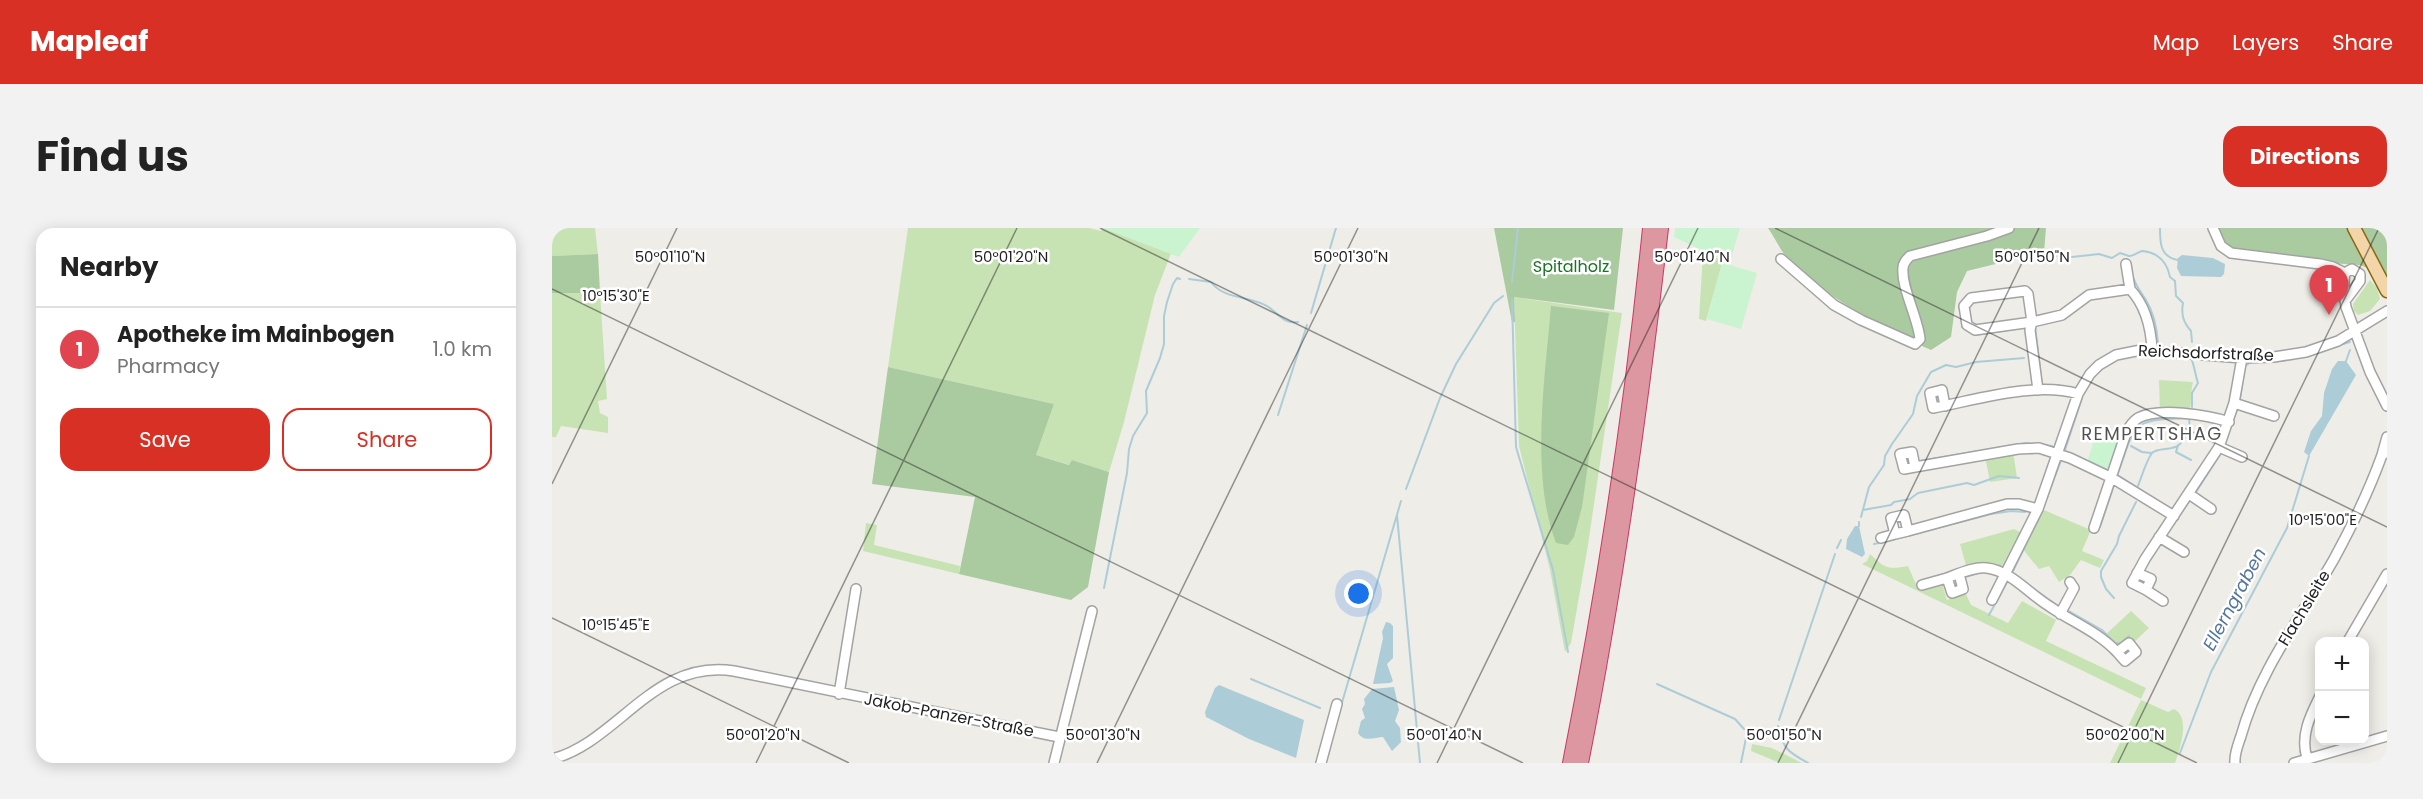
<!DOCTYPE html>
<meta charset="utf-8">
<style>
body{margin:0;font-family:Poppins,sans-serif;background:#f2f2f2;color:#222}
.controls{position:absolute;right:18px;bottom:18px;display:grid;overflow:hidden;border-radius:12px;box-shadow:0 3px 15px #0003}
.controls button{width:54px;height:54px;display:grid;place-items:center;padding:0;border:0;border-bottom:2px solid #e0e0e0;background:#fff;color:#222;font:30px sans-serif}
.you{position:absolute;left:807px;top:366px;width:21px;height:21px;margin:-15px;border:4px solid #fff;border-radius:50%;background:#1a73e8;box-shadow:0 0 0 9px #1a73e833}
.badge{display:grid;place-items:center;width:39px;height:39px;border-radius:50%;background:#d93025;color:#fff;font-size:20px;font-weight:700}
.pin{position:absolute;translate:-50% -50px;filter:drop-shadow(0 2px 3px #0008)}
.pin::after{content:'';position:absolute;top:32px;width:21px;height:18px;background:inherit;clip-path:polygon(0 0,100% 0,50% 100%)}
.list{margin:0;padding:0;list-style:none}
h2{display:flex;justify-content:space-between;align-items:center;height:78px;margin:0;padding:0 24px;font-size:26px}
h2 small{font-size:20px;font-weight:400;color:#767676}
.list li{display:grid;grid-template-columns:39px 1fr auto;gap:18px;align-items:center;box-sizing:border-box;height:84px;padding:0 24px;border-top:2px solid #e0e0e0}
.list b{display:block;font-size:22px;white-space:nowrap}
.list p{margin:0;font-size:20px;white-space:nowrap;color:#767676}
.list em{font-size:20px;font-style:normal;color:#767676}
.actions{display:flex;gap:12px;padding:18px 24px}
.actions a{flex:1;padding:14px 0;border:2px solid #d93025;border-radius:18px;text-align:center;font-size:21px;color:#d93025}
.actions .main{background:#d93025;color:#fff}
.map{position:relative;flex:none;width:1835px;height:535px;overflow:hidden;border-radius:18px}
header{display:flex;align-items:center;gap:36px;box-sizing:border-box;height:84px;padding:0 30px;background:#d93025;color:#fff}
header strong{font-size:28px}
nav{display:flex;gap:33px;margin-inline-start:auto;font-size:21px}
.intro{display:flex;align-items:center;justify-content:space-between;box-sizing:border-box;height:144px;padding:0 36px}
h1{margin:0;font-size:42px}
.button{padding:15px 27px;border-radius:18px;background:#d93025;color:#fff;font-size:21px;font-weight:700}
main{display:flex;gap:36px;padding:0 36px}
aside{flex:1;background:#fff;border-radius:18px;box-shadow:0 3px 15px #0003}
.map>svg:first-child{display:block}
</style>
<header>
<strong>Mapleaf</strong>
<nav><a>Map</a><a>Layers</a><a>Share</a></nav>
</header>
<div class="intro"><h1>Find us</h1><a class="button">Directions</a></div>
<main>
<aside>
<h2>Nearby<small></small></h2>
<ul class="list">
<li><span class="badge" style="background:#e0444e">1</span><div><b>Apotheke im Mainbogen</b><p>Pharmacy</p></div><em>1.0 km</em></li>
</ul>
<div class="actions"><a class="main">Save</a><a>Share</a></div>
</aside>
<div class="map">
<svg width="1835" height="535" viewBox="0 0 1835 535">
<rect width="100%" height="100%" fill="#efede7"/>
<path fill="#c8e3b3" d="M0 0H43L46 26 0 28Z
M356 0H537L549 3 551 0 623 15 603 67 572 194 557 244 520 232 518 237 484 227 502 176 336 139Z
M1151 26 1171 32 1154 93 1147 91Z
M1818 52 1825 60 1828 71 1818 83 1806 87 1802 83 1801 76Z
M0 65H48L55 171 46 173 48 185 56 189V205L9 198 4 209H0Z
M962 69 1070 85 1036 317 1019 415 1013 424 998 342 967 218Z
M1607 152 1641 154C1638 166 1640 175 1637 186L1608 185Z
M1461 223 1465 250 1438 254 1433 228Z
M1487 280 1539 302 1530 323 1552 332 1548 340 1529 332 1518 347 1507 354 1497 338 1487 341 1469 319Z
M314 295 325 297 322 317 408 338 407 346 311 323Z
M1462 301 1468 304 1449 340 1415 341 1408 316Z
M1318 326C1333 340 1335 342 1356 338L1363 354 1369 361 1390 356 1395 372 1414 366 1419 377 1456 395 1470 373 1504 392 1494 413 1594 460 1589 471 1310 336 1315 333Z
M1579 383 1597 400 1580 416 1563 421 1551 409Z
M1589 472 1616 484 1622 481C1639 490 1628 520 1623 535H1558Z
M1200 516 1220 520 1250 535H1228L1199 523Z"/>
<path fill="#aacaa0" d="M942 0H1071L1062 82 962 69 963 94H960Z
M1216 0H1494L1492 24 1415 43 1405 64 1399 109 1379 122C1333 102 1270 67 1236 31 1228 22 1223 10 1216 0Z
M1665 0H1835V48L1808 37 1764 34 1675 20Z
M46 26 48 65H0V28Z
M999 78 1057 85 1030 279 1022 309 1016 317 1004 315C978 247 993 150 999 78Z
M336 139 502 176 484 227 517 237 520 232 557 244 536 359 519 372 407 346 423 269 320 256Z"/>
<path fill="#c9f4cf" d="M550 0H648L627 29Z
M1123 0H1188L1177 37 1205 45 1189 101 1155 91 1171 32 1122 9Z
M1547 198 1570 208 1559 239 1553 242 1535 234Z"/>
<path fill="#acccd8" d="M1630 27 1661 30 1673 36 1672 46 1669 49 1629 48 1625 40 1626 30Z
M1786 133H1794L1804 147 1757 228 1752 224 1759 203 1770 188 1772 165 1780 141Z
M1303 298H1307L1313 326 1310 329 1294 321 1295 311Z
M834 394 838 395 841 398V430L835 436 841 453 838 455 821 456 831 410 830 404Z
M667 457 752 492 744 530 697 511 654 489 653 484 663 460Z
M842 459 847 482 843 493 848 500 849 514 840 523 831 509C823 509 812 515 806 505L809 493 813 490 810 481 813 476 812 471 820 461Z"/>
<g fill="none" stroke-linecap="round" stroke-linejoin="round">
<path stroke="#acccd8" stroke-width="2" d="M1608 0C1608 15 1608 29 1626 32
M1481 30 1485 31 1500 27 1520 29 1547 26 1560 30 1568 25 1577 28C1582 28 1587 23 1591 23 1607 25 1615 34 1618 49L1623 53 1624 68 1631 75C1629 86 1631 94 1639 103L1640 114
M1580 46C1583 57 1588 63 1594 72 1602 85 1605 101 1606 115
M637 51 659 54C673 73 701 67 718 80 728 88 733 96 746 94
M960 54 966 0
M960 71 964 219 1001 342 1016 424
M759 85 784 0
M1410 99 1423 107 1469 100
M1781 119 1798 114
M1639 130C1643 139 1643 147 1646 155L1640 165V179
M1726 133 1741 131
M1794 133 1798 122
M1693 138 1699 134
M1507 157H1490L1483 98 1512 91 1527 80
M1688 171 1692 144
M726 187 755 97
M1681 193 1685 182
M1673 216 1676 206
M1626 217 1624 224 1639 232
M1579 218 1590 224 1599 225
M1513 223 1559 244
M1512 225 1530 170
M1368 233 1474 215 1500 218
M1564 246 1618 280
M1565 248C1585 193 1577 192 1638 190
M1585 260C1590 249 1593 235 1600 225 1606 219 1620 223 1627 217 1631 213 1634 206 1638 202L1637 190
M854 261 888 170 904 136 942 75 951 68
M1644 264 1669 225
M1311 282 1339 277 1342 274 1358 271 1366 265 1415 255 1422 257 1447 248 1467 250
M845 287 868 535
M1309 289 1317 259 1332 237 1333 228 1340 216 1361 186 1365 168 1379 144 1394 137 1404 139 1424 134 1472 130
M1307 294V298
M1621 297 1638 272
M1548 299 1563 254
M1336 313 1439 286 1459 283 1473 284
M1322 316 1331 314
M1285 320 1289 312
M1595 337 1603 324
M1413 349 1430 344
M552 360 575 245 577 221 581 208 595 185 594 163 608 130 612 116V88L615 74 621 56 625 50 628 51
M1562 370 1554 361 1549 349V343L1565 316 1567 308 1584 274
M1506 378 1460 345 1487 290 1510 230
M1515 382 1550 402 1563 415H1569L1577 408
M1437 387 1455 354
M699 451 768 480
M1105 456 1183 491 1192 501
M789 478 849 273
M1227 492 1283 326
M1226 498C1231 521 1236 524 1256 535
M1628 525 1659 444 1735 300 1757 228
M776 527 778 518
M774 535V534
M1189 535 1194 510"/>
<g stroke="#a3a3a3" stroke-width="12">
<path id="minor" d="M1661 0 1669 18 1679 25 1768 36 1781 39 1793 45
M1229 31 1282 77 1309 92 1363 116 1368 111C1366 90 1349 59 1351 40 1351 35 1354 32 1358 28L1435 8 1457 0
M1574 36 1578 61
M1473 63 1476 66 1480 94 1423 102 1415 97 1412 78 1419 70Z
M1793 73 1808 53V46L1800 41 1793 45C1791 56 1792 68 1794 79L1818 144 1835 178
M1486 162 1478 102 1480 94 1510 87 1537 67 1578 61C1594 78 1599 100 1600 122
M1682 175 1722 188
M1393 178 1390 162 1378 165 1381 180C1424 172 1483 153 1526 166
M1667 219 1690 229
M1360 224 1363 239 1352 241 1348 226Z
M1830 227 1835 209
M1363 239 1466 221 1487 220 1518 230 1560 250 1622 288
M1637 266 1659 281
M1352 287 1356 303 1343 306 1339 290Z
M1542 300 1574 205C1577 199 1580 194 1586 190 1606 179 1656 187 1677 194
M1356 303 1455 276H1467L1486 281
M1607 309 1632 324
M1329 310 1343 306
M1585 345 1599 351 1594 362 1580 355 1593 331 1667 219 1682 175 1690 130
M1407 346 1411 361 1400 365 1395 350C1406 346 1423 338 1435 340 1459 343 1477 366 1497 378 1520 394 1545 403 1565 424
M1370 357 1395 350
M1594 362 1611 373
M1440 372 1486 281 1526 166 1538 146 1547 137 1564 127 1589 122 1690 130 1722 129 1754 124 1786 113 1835 83
M1508 386 1522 360 1518 354
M1796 413 1835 346
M1577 415 1584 424 1573 433 1565 424Z
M287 466 304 361
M1755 530C1748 508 1758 488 1768 468
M0 531C66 514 102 430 182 443L507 509
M502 535 540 383
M769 535 785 476
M1683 535C1682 526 1686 517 1689 508 1707 443 1749 389 1782 331 1800 298 1817 263 1830 227L1835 224
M1742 535 1835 508"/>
</g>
<g stroke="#8a6811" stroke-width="15">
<path id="major" d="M1802 0 1835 63"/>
</g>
<g stroke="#c83963" stroke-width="16">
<path id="highway" d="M1018 535C1053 358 1080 180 1098 0
M1029 535C1064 358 1089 179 1109 0"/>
</g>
<use href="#minor" stroke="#fff" stroke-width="9"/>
<use href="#major" stroke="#f2d6a9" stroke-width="12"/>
<use href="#highway" stroke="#dd97a1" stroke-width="14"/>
</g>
<path fill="none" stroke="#1f1f1f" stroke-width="1.5" stroke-opacity="0.45" d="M548 0 1645 535M1223 0 1835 299M0 61 971 535M0 256 125 0M0 390 297 535M204 535 465 0M545 535 806 0M885 535 1146 0M1226 535 1487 0M1566 535 1827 0"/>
<g text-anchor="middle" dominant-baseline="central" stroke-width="5" stroke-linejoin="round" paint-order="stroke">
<g font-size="16" fill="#187324" stroke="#fff">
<text x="1019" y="38">Spitalholz</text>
</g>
<g font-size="16" fill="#1f1f1f" stroke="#fff">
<text transform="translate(1654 125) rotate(2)">Reichsdorfstraße</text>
<text transform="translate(1752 380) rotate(-59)">Flachsleite</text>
<text transform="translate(397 487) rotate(11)">Jakob-Panzer-Straße</text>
</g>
<g font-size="18" letter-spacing="1.5" fill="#525252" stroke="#fff">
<text x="1600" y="205">REMPERTSHAG</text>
</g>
<g font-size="18" font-style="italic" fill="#53759e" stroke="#fff">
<text transform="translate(1682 371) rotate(-62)">Ellerngraben</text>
</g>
</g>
<g font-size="15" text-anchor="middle" fill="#1f1f1f" stroke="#fff" stroke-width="5" stroke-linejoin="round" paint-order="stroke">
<text x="118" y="34">50°01'10"N</text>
<text x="459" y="34">50°01'20"N</text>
<text x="799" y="34">50°01'30"N</text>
<text x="1140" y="34">50°01'40"N</text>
<text x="1480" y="34">50°01'50"N</text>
<text x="64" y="73">10°15'30"E</text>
<text x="1771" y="297">10°15'00"E</text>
<text x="64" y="402">10°15'45"E</text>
<text x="211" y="512">50°01'20"N</text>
<text x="551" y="512">50°01'30"N</text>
<text x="892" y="512">50°01'40"N</text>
<text x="1232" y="512">50°01'50"N</text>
<text x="1573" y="512">50°02'00"N</text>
</g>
</svg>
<div class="controls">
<button>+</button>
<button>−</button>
</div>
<div class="you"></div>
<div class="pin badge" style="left:1777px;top:87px;background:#e0444e">1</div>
</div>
</main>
